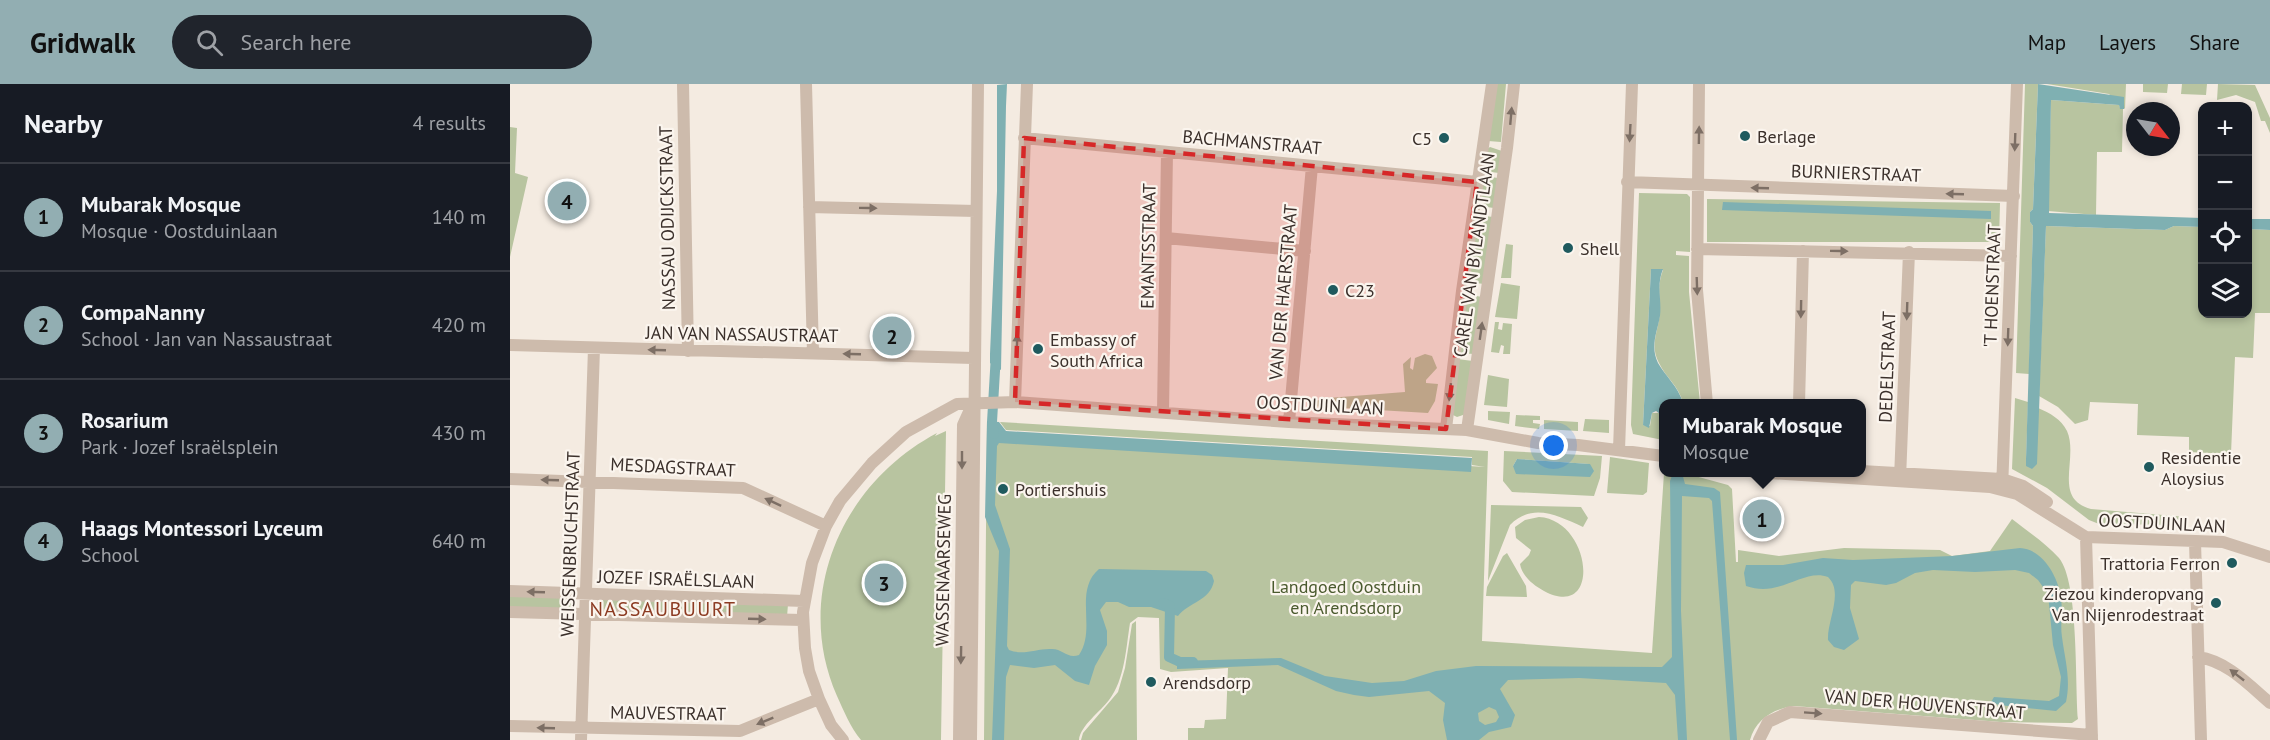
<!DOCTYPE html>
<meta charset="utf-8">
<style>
body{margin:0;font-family:"PT Sans",sans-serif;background:#20242c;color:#f1f3f6}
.controls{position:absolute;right:18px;top:18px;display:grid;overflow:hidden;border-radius:12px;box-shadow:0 3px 9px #0003}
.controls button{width:54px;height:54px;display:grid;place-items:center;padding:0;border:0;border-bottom:2px solid #363941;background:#171b24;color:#f1f3f6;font:30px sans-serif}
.compass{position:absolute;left:1616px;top:18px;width:54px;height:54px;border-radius:50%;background:#171b24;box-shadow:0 3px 9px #0003;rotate:121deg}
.you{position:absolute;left:1044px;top:362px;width:21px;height:21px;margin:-15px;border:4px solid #fff;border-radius:50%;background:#1a73e8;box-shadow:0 0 0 9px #1a73e833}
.badge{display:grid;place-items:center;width:39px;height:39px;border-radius:50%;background:#92aeb2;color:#111;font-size:20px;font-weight:700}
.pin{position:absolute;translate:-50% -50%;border:3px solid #fff;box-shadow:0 2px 6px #0006}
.popup{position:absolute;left:1149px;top:315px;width:207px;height:78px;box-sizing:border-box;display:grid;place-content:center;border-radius:12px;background:#171b24;filter:drop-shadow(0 2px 4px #0005);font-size:20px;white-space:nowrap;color:#9ea1a6}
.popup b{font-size:22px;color:#f1f3f6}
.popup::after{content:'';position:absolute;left:50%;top:100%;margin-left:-12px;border:12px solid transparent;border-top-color:#171b24}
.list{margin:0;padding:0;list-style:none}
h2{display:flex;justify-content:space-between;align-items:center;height:78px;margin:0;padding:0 24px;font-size:26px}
h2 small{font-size:20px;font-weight:400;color:#9ea1a6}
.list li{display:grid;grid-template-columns:39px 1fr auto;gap:18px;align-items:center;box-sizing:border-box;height:108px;padding:0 24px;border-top:2px solid #363941}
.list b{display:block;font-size:22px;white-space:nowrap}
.list p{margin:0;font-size:20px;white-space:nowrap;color:#9ea1a6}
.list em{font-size:20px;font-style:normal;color:#9ea1a6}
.icon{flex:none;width:33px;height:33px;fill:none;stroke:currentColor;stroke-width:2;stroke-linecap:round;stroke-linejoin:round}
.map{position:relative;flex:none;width:1760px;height:656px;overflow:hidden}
header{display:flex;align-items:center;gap:36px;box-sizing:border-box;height:84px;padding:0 30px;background:#92aeb2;color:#111}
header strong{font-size:28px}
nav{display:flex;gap:33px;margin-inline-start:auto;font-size:21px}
.search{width:420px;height:54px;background:#20242c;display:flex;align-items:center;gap:15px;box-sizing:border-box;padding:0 21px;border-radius:33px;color:#9ea1a6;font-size:22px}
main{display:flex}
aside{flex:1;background:#171b24}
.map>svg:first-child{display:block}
</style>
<header>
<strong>Gridwalk</strong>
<div class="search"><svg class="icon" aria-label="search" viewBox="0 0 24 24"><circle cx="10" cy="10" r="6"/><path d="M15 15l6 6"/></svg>Search here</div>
<nav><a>Map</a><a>Layers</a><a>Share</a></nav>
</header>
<main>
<aside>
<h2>Nearby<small>4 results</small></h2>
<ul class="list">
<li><span class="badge">1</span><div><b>Mubarak Mosque</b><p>Mosque · Oostduinlaan</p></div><em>140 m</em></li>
<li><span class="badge">2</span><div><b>CompaNanny</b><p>School · Jan van Nassaustraat</p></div><em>420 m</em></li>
<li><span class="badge">3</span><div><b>Rosarium</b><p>Park · Jozef Israëlsplein</p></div><em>430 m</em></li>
<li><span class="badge">4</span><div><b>Haags Montessori Lyceum</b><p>School</p></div><em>640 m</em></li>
</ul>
</aside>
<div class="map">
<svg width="1760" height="656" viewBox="0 0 1760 656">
<rect width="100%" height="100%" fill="#f4ebe1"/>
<path fill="#b8c4a0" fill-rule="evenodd" d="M986 0H996L991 58 978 57Z
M1515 0H1528L1523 125 1520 128V138L1523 142 1519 290 1506 289Z
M1537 0H1616L1615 25 1599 10Z
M1633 0H1658L1657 9 1633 8Z
M1672 0H1697L1696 11 1671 10Z
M1708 0 1745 1 1760 34V49L1755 37H1751L1745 18 1726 11 1707 16Z
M1541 16 1609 21 1610 24 1613 25 1612 68H1587L1586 131 1538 127Z
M0 43 7 44 5 89 18 93 0 173Z
M980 63 992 67 989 89 973 87 977 65Z
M973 92 988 94 984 124 969 122Z
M1129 109 1177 110 1180 113V168L1166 167V171L1179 172V208L1190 319H1173C1169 302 1156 294 1149 279 1139 261 1149 246 1150 228 1150 212 1147 201 1153 186L1141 185 1133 341 1140 342 1142 329H1150L1153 332V356L1123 350 1121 341Z
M1197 115 1490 119 1489 158H1197Z
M967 131 983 133 974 200 958 198Z
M1536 142 1655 146 1664 142 1692 143V230H1738V145L1760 146V229H1745L1743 274 1725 273 1721 370 1679 368V353L1627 351 1628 320 1580 318 1578 336 1565 340 1548 323 1529 312Z
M996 160 1003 161 1001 194H991Z
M991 199 1010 202 1007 235 985 233Z
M956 210 972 213 964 270 948 269Z
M985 238H989L988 245 992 246 993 239 1002 240 1000 270H993L994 262 991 261 989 269 981 268Z
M915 270 922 272 927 284 916 296V299L928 300 925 317 918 329 801 322V318L818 314 895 308 893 280 901 273 900 284 903 286 905 274Z
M947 275 963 277 956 330 947 333 939 329Z
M978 291 999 295 997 323 974 321Z
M1505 314 1518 318 1516 375 1527 348 1528 324C1540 329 1551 335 1557 347 1569 374 1542 415 1581 425L1677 433V441L1589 440 1579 436 1537 404 1502 385Z
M978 327 1000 328 999 340 978 336Z
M1006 331 1030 332V336H1023V339L1030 340 1029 345 1005 342Z
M1075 335 1099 336V349L1073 347Z
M1034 336 1068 338V347L1034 345Z
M477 337 487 338 494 353 975 383 962 381V373L496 346 490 338 978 367 972 557 1142 569 1154 389H1174L1218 401 1222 405 1226 478H1228V466L1269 472 1334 464 1430 466 1442 472 1480 467 1502 435C1517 447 1536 459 1549 474 1569 498 1565 600 1568 635L1562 639 1491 638 1284 622C1263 625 1246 635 1240 656H678V644H694L695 636 716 635 718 584 661 588 650 585 649 534 628 533 620 539C616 564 615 595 599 616 591 627 570 642 569 656H474Z
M436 347 431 656H351C340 643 334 627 327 612 283 512 331 400 427 349L425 352Z
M994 367 1092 372 1090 394 1084 412 1002 408 993 397ZM1007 375 1079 380 1003 382Z
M1100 373 1139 379 1137 408 1133 411 1097 409Z
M981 421 1071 423 1078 434 1073 443C1048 432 1023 418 1000 441L978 497Z
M1029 433C1082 436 1092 538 1034 507 1023 501 1012 492 1010 480L1019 471 1021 466 1006 454 1005 443 1015 436Z
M997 469 1016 502 1017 513 976 512 977 503 993 472Z
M0 510 63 512V527L0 525Z
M88 513 278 520 277 533 87 527Z
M626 537 627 656H571L573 649 608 608 615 584 622 540Z"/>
<path fill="#7fb0b2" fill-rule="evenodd" d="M497 0 496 22 491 286 480 279V270L487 107V1Z
M1528 0 1614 13V25H1610L1609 21 1541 16 1539 129 1692 134V143L1664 142 1655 146 1536 142 1527 380 1522 385 1516 382V375L1523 142 1520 138V128L1523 125Z
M1213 118 1481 127V135L1212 126Z
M1738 135H1760V146L1738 145Z
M1141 185H1153C1146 202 1152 215 1150 232 1147 249 1140 262 1148 279 1156 293 1168 302 1173 319L1153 320V332L1146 327 1142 329 1139 344 1133 341Z
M477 337 489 338 496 347 962 374 961 388 489 359 487 362 485 421 500 465 497 562 499 566C514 572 527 564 542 565 553 565 557 575 569 571 587 545 563 507 589 485L696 487 702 491 704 497C700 517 679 518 668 532L641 523H619L608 518H596L590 526 597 547V561L585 582 579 601 565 597 545 581 524 584 500 581 496 593 494 656H482L489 467 475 433Z
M1007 375 1080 380 1084 387 1080 393 1006 390 1003 382Z
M1163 389H1172L1175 400 1204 404 1210 408 1227 656H1220L1202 417 1199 414 1172 412 1171 527 1177 656H1168L1165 611 1156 599 1069 594 998 596 990 605 1005 631 1001 643 979 648 969 656H937L933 636 935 619 919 607 859 613 844 611 826 607 768 581 667 585V577L771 574 815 592 862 599 894 597 926 587 966 582 1152 583 1162 573 1160 397ZM979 623 986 626 989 633 986 638 975 641 969 637 968 629Z
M1510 464C1533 465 1549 494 1551 515 1553 528 1550 540 1552 553 1555 576 1561 595 1556 618L1546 627 1489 621 1481 618 1484 613 1539 617 1549 612 1551 593 1543 561 1538 510 1528 496 1519 489 1505 486 1465 488 1423 486 1405 489 1386 499 1376 501 1345 497 1341 501 1340 524 1349 555 1334 566 1324 563 1318 556C1317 537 1334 508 1318 493 1293 484 1271 514 1236 502L1234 489 1236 481H1273L1313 474 1343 476 1442 472Z"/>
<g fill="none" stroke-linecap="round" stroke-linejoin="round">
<path stroke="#7fb0b2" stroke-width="10" d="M484 350 482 338 486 270
M653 519 660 522 659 573 670 578H683"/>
<path stroke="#cdbbac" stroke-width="12" d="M173 0 178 267
M296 0 303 269
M1189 0 1187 206 1197 320
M514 54 967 98
M1117 98 1504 112
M299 123 466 127
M656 154 795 167
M1187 165 1501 172
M0 261 463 274
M505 318 517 0
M1289 320 1293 167
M653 328 657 68
M779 338 802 82
M936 345 952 207 982 0
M957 346 997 64 1004 0
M1109 366 1122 0
M1351 387 1492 395 1513 402 1537 418
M1243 388 1480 403 1507 410 1576 453 1713 458 1760 473
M0 395 233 404 316 442
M1390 395 1399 168
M1492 406 1507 0
M1576 453 1582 656
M1685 458 1691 656
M0 507 294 517
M0 528 292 536
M1688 573C1717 577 1739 601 1760 619
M0 642 230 647 309 615
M71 656 84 264
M333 656 321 641 309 615 299 587 295 564 293 528 302 479 316 442 330 417 362 379 396 348 447 320 505 318 779 338 957 346 1028 359 1068 361 1153 372
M449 656 453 341 463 319
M461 656 468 0
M1249 656 1258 638 1280 628 1582 651"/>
</g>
<defs><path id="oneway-solid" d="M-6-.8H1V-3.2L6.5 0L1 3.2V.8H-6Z" transform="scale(1.5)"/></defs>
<g fill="#7d6f65">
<use href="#oneway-solid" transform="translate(1001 32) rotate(-85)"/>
<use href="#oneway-solid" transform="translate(1120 49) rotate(93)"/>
<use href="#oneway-solid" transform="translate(1189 51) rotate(-89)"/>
<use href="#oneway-solid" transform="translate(1505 58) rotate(92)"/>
<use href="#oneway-solid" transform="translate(1250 104) rotate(-178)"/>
<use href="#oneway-solid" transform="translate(1445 110) rotate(-178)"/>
<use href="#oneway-solid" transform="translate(358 124) rotate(1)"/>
<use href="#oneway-solid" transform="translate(1329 167) rotate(1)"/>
<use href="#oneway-solid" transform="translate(1187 202) rotate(88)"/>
<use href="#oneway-solid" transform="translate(1291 225) rotate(91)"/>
<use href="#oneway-solid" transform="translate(1397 227) rotate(92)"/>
<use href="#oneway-solid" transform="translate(971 247) rotate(-82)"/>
<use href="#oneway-solid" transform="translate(1498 253) rotate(92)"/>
<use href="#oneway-solid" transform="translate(507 259) rotate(-88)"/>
<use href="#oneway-solid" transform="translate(147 266) rotate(-178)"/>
<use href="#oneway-solid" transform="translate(342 270) rotate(-178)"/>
<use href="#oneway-solid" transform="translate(940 308) rotate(96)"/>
<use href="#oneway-solid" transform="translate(452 376) rotate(90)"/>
<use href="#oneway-solid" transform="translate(40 396) rotate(-178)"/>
<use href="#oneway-solid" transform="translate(263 418) rotate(-155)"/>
<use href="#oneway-solid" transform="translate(26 508) rotate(-178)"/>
<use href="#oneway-solid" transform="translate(247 535) rotate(2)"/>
<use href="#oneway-solid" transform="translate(451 571) rotate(91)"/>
<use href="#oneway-solid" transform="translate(1727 591) rotate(-142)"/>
<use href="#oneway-solid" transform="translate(1303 629) rotate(4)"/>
<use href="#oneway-solid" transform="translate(255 637) rotate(158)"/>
<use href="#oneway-solid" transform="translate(36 644) rotate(-178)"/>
</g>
<path fill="#d62828" fill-opacity="0.2" stroke="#d62828" stroke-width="4.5" stroke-dasharray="12 8" stroke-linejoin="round" d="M514 54 967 98 936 345 505 318Z"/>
<g fill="#1f5a5e" stroke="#fbf5ee" stroke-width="2">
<circle cx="1235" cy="52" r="6"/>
<circle cx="934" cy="54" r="6"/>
<circle cx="1058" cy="164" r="6"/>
<circle cx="823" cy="206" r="6"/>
<circle cx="528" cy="265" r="6"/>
<circle cx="1639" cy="383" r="6"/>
<circle cx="493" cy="405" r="6"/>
<circle cx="1722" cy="479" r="6"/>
<circle cx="1706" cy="519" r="6"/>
<circle cx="641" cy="598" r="6"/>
</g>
<g text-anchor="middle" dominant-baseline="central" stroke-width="4.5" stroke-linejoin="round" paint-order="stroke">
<g font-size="18" fill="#3b302b" stroke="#fbf5ee" text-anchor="start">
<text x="1247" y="52">Berlage</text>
<text x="922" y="54" text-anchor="end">C5</text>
<text x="1070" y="164">Shell</text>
<text x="835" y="206">C23</text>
<text x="540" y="255">Embassy of<tspan x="540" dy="21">South Africa</tspan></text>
<text x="1651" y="373">Residentie<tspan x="1651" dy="21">Aloysius</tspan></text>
<text x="505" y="405">Portiershuis</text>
<text x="1710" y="479" text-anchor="end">Trattoria Ferron</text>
<text x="1694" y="509" text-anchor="end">Ziezou kinderopvang<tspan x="1694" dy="21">Van Nijenrodestraat</tspan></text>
<text x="653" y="598">Arendsdorp</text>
</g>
<g font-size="18" fill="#3b302b" stroke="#fbf5ee">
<text transform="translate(742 58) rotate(5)">BACHMANSTRAAT</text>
<text transform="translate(1346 89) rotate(2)">BURNIERSTRAAT</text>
<text transform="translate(157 134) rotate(-91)">NASSAU ODIJCKSTRAAT</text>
<text transform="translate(638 162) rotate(-89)">EMANTSSTRAAT</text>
<text transform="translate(964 171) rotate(-82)">CAREL VAN BYLANDTLAAN</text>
<text transform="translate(1482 202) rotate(-88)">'T HOENSTRAAT</text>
<text transform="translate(773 208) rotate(-85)">VAN DER HAERSTRAAT</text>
<text transform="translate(232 250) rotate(1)">JAN VAN NASSAUSTRAAT</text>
<text transform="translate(1377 283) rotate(-88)">DEDELSTRAAT</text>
<text transform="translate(810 321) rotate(3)">OOSTDUINLAAN</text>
<text transform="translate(163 383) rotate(3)">MESDAGSTRAAT</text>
<text transform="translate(1652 439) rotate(3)">OOSTDUINLAAN</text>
<text transform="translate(60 460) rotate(-88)">WEISSENBRUCHSTRAAT</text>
<text transform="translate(433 486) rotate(-89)">WASSENAARSEWEG</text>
<text transform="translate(166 495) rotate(2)">JOZEF ISRAËLSLAAN</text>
<text transform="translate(1415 620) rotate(5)">VAN DER HOUVENSTRAAT</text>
<text transform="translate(158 629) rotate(1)">MAUVESTRAAT</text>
</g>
<g font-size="18" fill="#4a5a2e" stroke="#fbf5ee">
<text x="836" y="502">Landgoed Oostduin<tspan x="836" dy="21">en Arendsdorp</tspan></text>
</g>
<g font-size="20" letter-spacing="1.5" fill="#8c3b22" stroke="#fbf5ee">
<text x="153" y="525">NASSAUBUURT</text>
</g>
</g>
</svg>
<div class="controls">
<button>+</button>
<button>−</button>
<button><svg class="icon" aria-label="locate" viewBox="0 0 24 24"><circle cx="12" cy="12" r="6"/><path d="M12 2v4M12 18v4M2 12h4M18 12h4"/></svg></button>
<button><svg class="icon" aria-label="layers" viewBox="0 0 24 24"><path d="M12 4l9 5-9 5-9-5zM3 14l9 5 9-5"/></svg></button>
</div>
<svg class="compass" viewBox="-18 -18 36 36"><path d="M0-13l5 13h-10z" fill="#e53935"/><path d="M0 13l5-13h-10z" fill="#9ea1a6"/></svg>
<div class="you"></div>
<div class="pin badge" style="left:1252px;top:435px">1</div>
<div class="popup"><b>Mubarak Mosque</b>Mosque</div>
<div class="pin badge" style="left:382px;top:252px">2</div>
<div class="pin badge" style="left:374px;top:499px">3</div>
<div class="pin badge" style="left:57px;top:117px">4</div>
</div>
</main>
